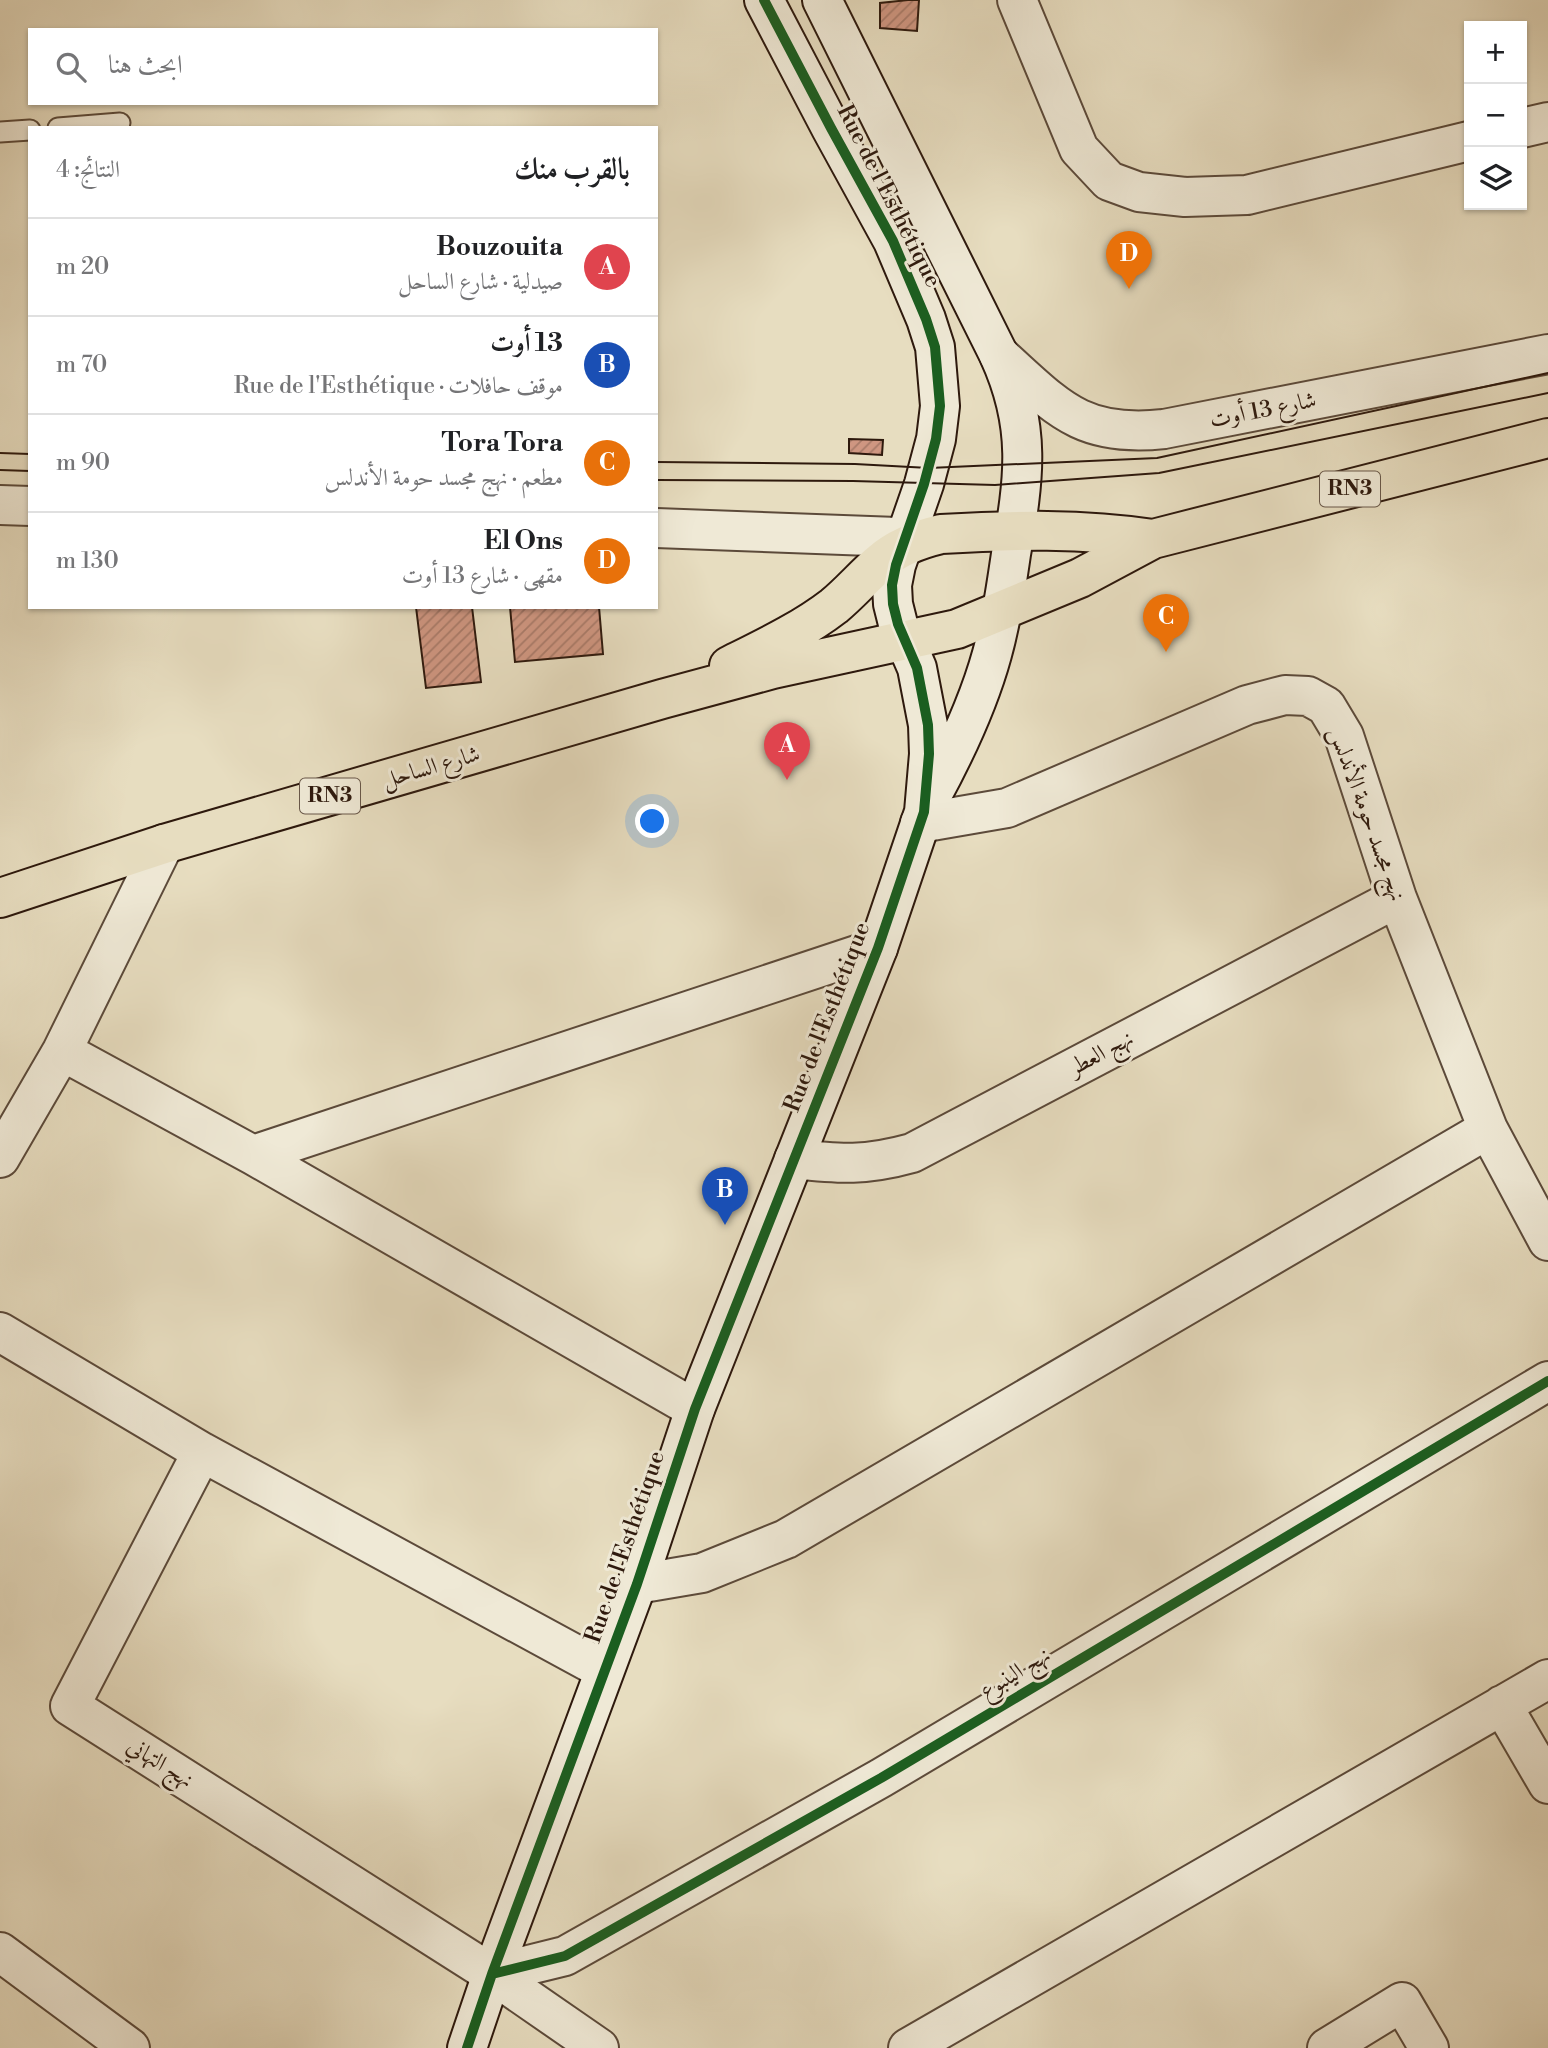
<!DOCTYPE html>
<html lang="ar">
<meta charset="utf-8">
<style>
body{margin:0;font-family:"Libre Bodoni",Amiri,serif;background:#f6f6f6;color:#202124;direction:rtl}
.controls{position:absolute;right:21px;top:21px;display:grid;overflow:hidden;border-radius:0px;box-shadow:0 2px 5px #0004}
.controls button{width:63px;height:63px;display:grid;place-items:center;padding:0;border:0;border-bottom:2px solid #e0e0e0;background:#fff;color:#202124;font:35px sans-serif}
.you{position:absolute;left:653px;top:822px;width:24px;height:24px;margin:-18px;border:5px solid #fff;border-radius:50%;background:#1a73e8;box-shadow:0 0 0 10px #1a73e833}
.badge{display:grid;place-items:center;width:46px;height:46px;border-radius:50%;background:#111827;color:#fff;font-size:23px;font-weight:700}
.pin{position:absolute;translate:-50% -58px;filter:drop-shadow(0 2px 4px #0008)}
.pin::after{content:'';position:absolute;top:37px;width:24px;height:21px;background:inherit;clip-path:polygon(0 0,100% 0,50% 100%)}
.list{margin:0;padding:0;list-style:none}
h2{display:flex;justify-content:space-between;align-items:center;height:91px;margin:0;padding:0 28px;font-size:30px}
h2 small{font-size:23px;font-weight:400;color:#757577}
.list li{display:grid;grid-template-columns:46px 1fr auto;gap:21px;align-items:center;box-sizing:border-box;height:98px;padding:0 28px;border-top:2px solid #e0e0e0}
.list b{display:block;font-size:26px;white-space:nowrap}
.list p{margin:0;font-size:23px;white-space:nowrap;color:#757577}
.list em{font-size:23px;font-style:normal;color:#757577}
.icon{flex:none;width:38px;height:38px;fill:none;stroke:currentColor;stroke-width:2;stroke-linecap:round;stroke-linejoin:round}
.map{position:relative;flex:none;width:1548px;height:2048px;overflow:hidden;direction:ltr}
.search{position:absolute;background:#fff;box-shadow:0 2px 5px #0004;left:28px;top:28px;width:630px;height:77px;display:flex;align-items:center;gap:18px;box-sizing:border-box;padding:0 24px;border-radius:0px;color:#757577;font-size:26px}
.panel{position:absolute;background:#fff;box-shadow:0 2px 5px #0004;left:28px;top:126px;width:630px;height:483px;border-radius:0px;direction:rtl}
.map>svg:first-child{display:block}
</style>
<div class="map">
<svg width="1548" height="2048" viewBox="0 0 1548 2048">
<defs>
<pattern id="building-hatch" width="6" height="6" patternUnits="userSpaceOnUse" patternTransform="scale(1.75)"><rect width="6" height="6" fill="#cf9681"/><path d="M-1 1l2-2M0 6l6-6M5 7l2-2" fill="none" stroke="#a87a68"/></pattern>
</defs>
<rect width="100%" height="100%" fill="#e7ddc0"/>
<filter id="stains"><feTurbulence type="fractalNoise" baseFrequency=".00286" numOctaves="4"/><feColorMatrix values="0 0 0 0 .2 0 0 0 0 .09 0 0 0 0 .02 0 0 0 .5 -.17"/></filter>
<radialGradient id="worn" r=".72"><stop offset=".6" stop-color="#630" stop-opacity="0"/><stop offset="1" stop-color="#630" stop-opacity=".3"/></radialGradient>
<path fill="url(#building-hatch)" stroke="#2e190d" stroke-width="2" d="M908 0H919L917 31 880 28V3Z
M849 439 883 440 882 455 849 453Z
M416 607H472L481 682 426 688Z
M510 607H599L603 654 515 662Z"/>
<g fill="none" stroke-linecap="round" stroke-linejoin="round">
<g stroke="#5c4a3a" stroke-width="23">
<path id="lane" d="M58 128 120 123
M0 132 30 130"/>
</g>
<g stroke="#5c4a3a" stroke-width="42">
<path id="street" d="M1017 0 1079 149 1109 181 1139 192 1185 197 1247 195 1469 141
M1522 128 1548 122
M999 355C1057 407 1080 438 1164 429L1548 354
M0 505 30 506
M656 528 924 538
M920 823 1007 808 1247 705 1285 695 1308 696 1326 706 1344 736 1397 898 1488 1129 1548 1241
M62 1051 253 1155 695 1409
M253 1155 878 948
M0 1158 62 1051 164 844
M794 1159C841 1164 865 1166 912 1153L1397 898
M0 1332 202 1452 604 1670
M202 1452 70 1706 492 1974 599 2048
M637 1584 702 1573 786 1539 1488 1129
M1502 1705 1548 1784
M0 1952 130 2048
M492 1974 565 1956 881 1778 1548 1381
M908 2048 1548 1679
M1327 2048 1402 2002 1429 2048"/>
</g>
<g stroke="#2e190d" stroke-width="42">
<path id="secondary" d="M822 0 999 355C1032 427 1024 479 1011 554 1006 588 1001 622 992 654 978 705 956 751 931 797
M467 2048 492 1974 637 1584 695 1409 878 948 924 812 929 754 928 725 917 668 898 624 893 604 892 585 896 565 924 484 936 439 940 406 935 347 926 319 893 241 831 128 764 0"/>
</g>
<g stroke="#2e190d" stroke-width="42">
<path id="primary" d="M729 666C765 648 803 630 834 606 851 592 865 575 882 561 899 546 920 539 941 534 1012 530 1082 528 1153 539
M0 898 164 844 662 699 773 669 957 629 1080 578 1153 539 1548 438"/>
</g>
<use href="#lane" stroke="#efe9d6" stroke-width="19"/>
<use href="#street" stroke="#efe9d6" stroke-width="38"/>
<use href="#secondary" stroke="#efe9d6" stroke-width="38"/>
<use href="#primary" stroke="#e7ddc0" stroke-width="38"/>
<path stroke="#2e190d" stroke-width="2" d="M0 453 30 454
M656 462 855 464 929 468 1157 458 1548 373
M0 470 30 471
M656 480 853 481 995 485 1159 473 1548 393"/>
<g stroke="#efe9d6" stroke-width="15">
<path id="cycleway" d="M492 1974 565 1956 881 1778 1548 1381
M467 2048 492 1974 637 1584 695 1409 878 948 924 812 929 754 928 725 917 668 898 624 893 604 892 585 896 565 924 484 936 439 940 406 935 347 926 319 893 241 831 128 764 0"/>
</g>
<use href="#cycleway" stroke="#1b5e20" stroke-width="10"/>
</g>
<g text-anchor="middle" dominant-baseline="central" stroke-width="6" stroke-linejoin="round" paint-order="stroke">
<g fill="#efe9d6" stroke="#685749" stroke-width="2">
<rect x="1320" y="471.5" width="60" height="35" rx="5"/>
<rect x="300" y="778.5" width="60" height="35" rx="5"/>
</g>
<g font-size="21" font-weight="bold" fill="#2e190d">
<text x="1350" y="489">RN3</text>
<text x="330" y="796">RN3</text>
</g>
<g font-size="23" fill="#2e190d" stroke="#efe9d6">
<text transform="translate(889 196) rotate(63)">Rue de l'Esthétique</text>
<text transform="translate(1263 410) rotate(-11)">شارع 13 أوت</text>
<text transform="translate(431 767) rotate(-16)">شارع الساحل</text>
<text transform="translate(1367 814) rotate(70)">نهج مجسد حومة الأندلس</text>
<text transform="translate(827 1017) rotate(-69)">Rue de l'Esthétique</text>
<text transform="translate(1101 1053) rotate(-28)">نهج العطر</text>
<text transform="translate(625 1547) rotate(-71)">Rue de l'Esthétique</text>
<text transform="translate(1015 1673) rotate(-31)">نهج الينبوع</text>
<text transform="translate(160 1763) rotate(32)">نهج التهاني</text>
</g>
</g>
<rect width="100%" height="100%" filter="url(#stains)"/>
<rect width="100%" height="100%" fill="url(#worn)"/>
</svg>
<div class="controls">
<button>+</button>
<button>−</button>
<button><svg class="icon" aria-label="layers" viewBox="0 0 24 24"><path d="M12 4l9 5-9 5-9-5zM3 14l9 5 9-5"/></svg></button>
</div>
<div class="you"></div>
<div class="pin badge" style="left:787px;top:780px;background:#e0444e">A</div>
<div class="pin badge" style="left:725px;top:1225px;background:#1a4fb4">B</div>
<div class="pin badge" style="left:1166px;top:652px;background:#e8710a">C</div>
<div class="pin badge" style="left:1129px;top:289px;background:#e8710a">D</div>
<div class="search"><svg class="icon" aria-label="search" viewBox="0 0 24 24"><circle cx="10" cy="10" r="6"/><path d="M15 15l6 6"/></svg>ابحث هنا</div>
<section class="panel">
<h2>بالقرب منك<small>النتائج: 4</small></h2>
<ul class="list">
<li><span class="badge" style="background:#e0444e">A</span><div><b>Bouzouita</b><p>صيدلية · شارع الساحل</p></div><em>20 m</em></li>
<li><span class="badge" style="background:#1a4fb4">B</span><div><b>13 أوت</b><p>موقف حافلات · Rue de l'Esthétique</p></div><em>70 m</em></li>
<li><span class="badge" style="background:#e8710a">C</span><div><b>Tora Tora</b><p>مطعم · نهج مجسد حومة الأندلس</p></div><em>90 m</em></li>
<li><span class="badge" style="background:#e8710a">D</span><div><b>El Ons</b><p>مقهى · شارع 13 أوت</p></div><em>130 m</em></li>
</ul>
</section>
</div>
